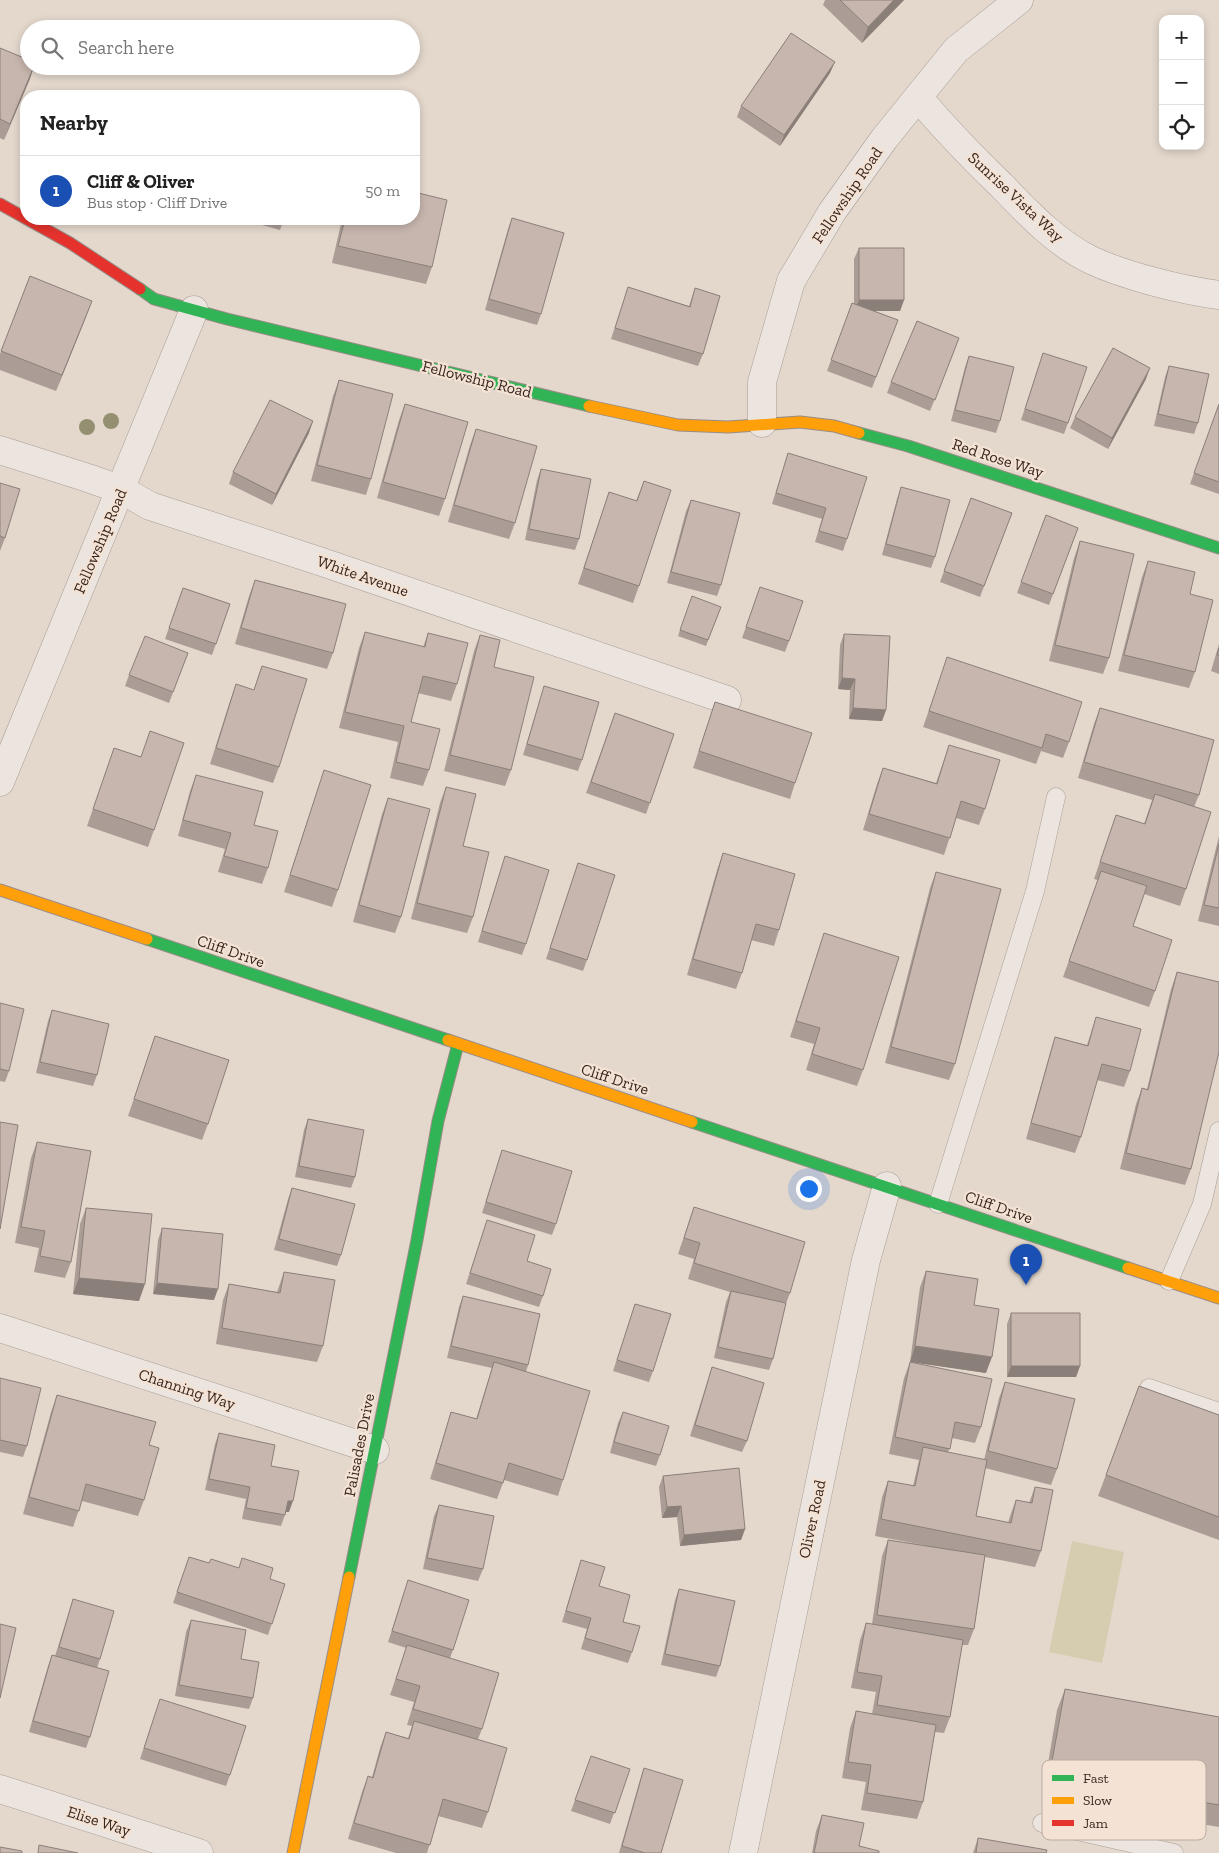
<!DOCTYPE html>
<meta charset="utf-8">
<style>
body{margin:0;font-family:"Zilla Slab",serif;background:#f6f6f6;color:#222}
.controls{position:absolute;right:15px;top:15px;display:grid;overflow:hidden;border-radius:10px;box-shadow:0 2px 8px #0003}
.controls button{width:45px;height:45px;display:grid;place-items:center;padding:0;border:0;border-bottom:1px solid #e0e0e0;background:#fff;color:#222;font:25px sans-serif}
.you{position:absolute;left:808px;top:1188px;width:18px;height:18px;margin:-12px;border:4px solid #fff;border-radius:50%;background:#1a73e8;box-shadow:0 0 0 8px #1a73e833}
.badge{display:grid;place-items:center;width:32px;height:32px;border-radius:50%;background:#111827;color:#fff;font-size:16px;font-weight:700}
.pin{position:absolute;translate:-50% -41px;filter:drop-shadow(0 1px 2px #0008)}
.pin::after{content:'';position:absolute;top:26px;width:18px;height:15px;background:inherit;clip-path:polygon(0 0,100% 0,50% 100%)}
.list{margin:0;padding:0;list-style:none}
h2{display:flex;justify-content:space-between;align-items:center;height:65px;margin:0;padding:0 20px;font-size:21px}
h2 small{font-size:16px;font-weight:400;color:#767676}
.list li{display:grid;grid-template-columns:32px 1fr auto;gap:15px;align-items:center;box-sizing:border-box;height:70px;padding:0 20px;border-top:1px solid #e0e0e0}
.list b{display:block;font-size:19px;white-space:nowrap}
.list p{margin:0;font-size:16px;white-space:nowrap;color:#767676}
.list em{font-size:16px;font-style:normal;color:#767676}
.icon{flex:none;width:28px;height:28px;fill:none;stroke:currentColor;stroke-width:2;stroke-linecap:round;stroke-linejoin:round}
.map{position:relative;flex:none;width:1219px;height:1853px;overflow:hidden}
.search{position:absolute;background:#fff;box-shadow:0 2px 8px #0003;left:20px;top:20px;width:400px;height:55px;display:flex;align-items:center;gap:12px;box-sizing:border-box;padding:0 18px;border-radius:28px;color:#767676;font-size:19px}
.panel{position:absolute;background:#fff;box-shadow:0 2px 8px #0003;left:20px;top:90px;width:400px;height:135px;border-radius:20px}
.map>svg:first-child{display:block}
</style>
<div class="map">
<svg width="1219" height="1853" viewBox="0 0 1219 1853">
<rect width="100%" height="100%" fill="#e4d8cd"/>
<path fill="#d6cdb0" d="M1072 1541 1124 1552 1102 1663 1049 1652Z"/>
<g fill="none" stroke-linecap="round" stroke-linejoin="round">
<g stroke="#a99e96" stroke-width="19">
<path id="lane" d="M938 1204 1035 891 1056 797
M1169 1281 1202 1204 1219 1131
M1149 1388 1219 1412
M1042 1823 1174 1853"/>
</g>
<g stroke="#a99e96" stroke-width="29">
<path id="street" d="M918 97C944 128 972 157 1001 185 1028 213 1056 243 1091 260 1125 276 1181 290 1219 295
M762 423V382L791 281 832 212 884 139 956 50 1019 0
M0 450 88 478 122 490 150 506 319 561 727 700
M0 782 194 310
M0 1328 375 1450
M0 1789 199 1853
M743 1853 866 1260 887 1186"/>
</g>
<g stroke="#998d86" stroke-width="13">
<path id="fast" d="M140 289 154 299 227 319 589 406
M859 433 908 446 1219 548
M147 939 448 1040
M692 1122 1128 1268
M349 1577 417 1240 438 1121 458 1044"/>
</g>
<g stroke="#998d86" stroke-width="13">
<path id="slow" d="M589 406 678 425 728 427 800 422 834 426 859 433
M0 890 147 939
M448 1040 692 1122
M1128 1268 1219 1298
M293 1853 349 1577"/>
</g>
<g stroke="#998d86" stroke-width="13">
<path id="jam" d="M0 204 70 243 140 289"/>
</g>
<use href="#lane" stroke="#ece5df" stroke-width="18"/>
<use href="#street" stroke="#ece5df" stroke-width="28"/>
<use href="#fast" stroke="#30b455" stroke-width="11"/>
<use href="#slow" stroke="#ff9f0a" stroke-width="11"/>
<use href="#jam" stroke="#e5322d" stroke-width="11"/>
</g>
<g fill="#948f71">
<circle cx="111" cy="421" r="8"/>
<circle cx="87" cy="427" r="8"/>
</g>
<path fill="#ab9d96" d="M825 0H904L862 43 823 5Z
M0 48 34 66 4 140 0 138Z
M830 73 780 146 737 117 741 106Z
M512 218 541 314 537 325 485 310 508 229Z
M240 219H284L280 230Z
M342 219H414L432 267 426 284 332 263Z
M859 248 904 300 900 311H874L898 320 872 388 827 371 852 303 854 304V259Z
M30 276 86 317 56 391 0 370V354Z
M628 287 689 306 695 288 703 354 698 366 611 339Z
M955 349 930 411 887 393 891 382Z
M1043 353 1068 423 1064 434 1021 420Z
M969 356 1000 421 996 433 951 421 965 367Z
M1169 366 1198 423 1194 434 1154 426 1165 377Z
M1146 379 1108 449 1070 428 1075 417Z
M339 380 371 479 366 495 311 481 333 396Z
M405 404 445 499 439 516 377 498 399 420Z
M1219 404V494L1190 484Z
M476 429 515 523 509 539 448 522 470 445Z
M309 433 272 505 229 484 233 472Z
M788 453 847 539 843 551 815 542 822 519 772 504Z
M541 469 579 539 575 550 525 540 537 480Z
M644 481 639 586 633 603 578 584 609 492 636 501Z
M0 483 5 538 0 551Z
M901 487 935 557 931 568 882 555 897 499Z
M971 498 1012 513 980 597 940 582Z
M691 500 721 585 717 596 667 583 686 511Z
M1046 515 1078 528 1049 605 1017 593Z
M1080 541 1109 658 1103 674 1049 661 1074 558Z
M1148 561 1190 594 1195 672 1189 688 1118 671 1142 577Z
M255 580 333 653 327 669 235 644 249 596Z
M760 587 789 641 785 652 742 638Z
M183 588 230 604 212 655 165 639Z
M721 607 706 646 678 636 680 630Z
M365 632 423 647 428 633 457 684 451 701 418 693 411 722 429 770 423 786 390 778 398 742 339 728 359 648Z
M844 634 886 710 882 721 849 719 850 690 838 689 840 645Z
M480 635 494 667 511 770 505 786 444 771 474 651Z
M1219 644V674L1211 671Z
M188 653 169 703 125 686 129 675Z
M262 666 279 767 273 783 210 764 230 701 236 684 254 690Z
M942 673 1069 742 1063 758 1041 751 1036 764 923 727Z
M544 686 582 760 578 771 523 755Z
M715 702 795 783 790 799 693 768Z
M1100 708 1199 795 1194 807 1186 889 1180 906 1144 894 1133 926 1155 991 1149 1007 1063 977 1098 880 1094 879 1116 815 1144 824 1152 800 1078 778 1094 724Z
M615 713 674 734 646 814 586 793Z
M949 745 985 809 979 825 956 818 944 855 863 830 877 784 883 768 936 783Z
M114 748 141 757 154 830 148 847 87 826Z
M324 770 338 890 332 907 284 892Z
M196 775 254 825 268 868 262 884 218 872 225 849 178 836 190 791Z
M446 787 463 846 473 917 467 933 411 919 440 803Z
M388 798 401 917 395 933 353 922 382 814Z
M1219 836V926L1198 921Z
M723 853 779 930 774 946 751 940 742 973 736 989 687 975 717 870Z
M505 856 526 944 522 955 478 942Z
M578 863 587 960 583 971 546 959Z
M936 872 955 1064 949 1080 885 1063 930 888Z
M824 933 863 1070 857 1086 806 1070 814 1044 790 1037Z
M1177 972 1191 1169 1185 1185 1120 1169 1136 1104 1142 1088 1147 1089 1171 989Z
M0 1003 9 1071 5 1082 0 1081Z
M52 1010 97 1075 93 1086 36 1073 48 1021Z
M1096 1017 1130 1071 1124 1087 1097 1080 1081 1137 1075 1153 1026 1139 1050 1053 1055 1037 1087 1045Z
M155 1036 208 1124 202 1140 128 1116Z
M308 1119 355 1177 351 1188 295 1177 304 1130Z
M37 1142 71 1262 65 1278 34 1272 39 1248 15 1243 31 1158Z
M502 1150 556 1224 552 1235 482 1213Z
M292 1188 341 1255 337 1266 274 1250 288 1199Z
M694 1207 790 1293 785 1306 773 1359 769 1370 714 1358 726 1302 730 1292 688 1279 694 1259 678 1254Z
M86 1208 139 1301 73 1294 80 1224Z
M487 1220 527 1261 543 1296 539 1307 466 1284Z
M162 1228 214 1300 153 1294 158 1240Z
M926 1271 974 1305 986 1373 913 1362 981 1427 975 1443 952 1438 948 1453 984 1460 999 1398 1005 1382 1057 1469 1051 1485 985 1468 976 1516 1008 1523 1010 1516 1016 1500 1029 1503 1035 1487 1041 1551 1035 1567 985 1557 974 1629 968 1645H962L950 1717 944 1733 935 1732 923 1802 917 1819 861 1810 866 1782 842 1778 850 1728 856 1711 872 1714 876 1692 851 1688 860 1640 866 1623 872 1624 882 1556 888 1540 924 1545 875 1536 882 1497 888 1481 913 1486 919 1460 889 1454 904 1378 910 1362 920 1287Z
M284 1272 323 1346 317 1362 216 1344 223 1300 229 1284 277 1292Z
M463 1296 528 1365 526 1372 563 1480 558 1496 504 1480 497 1499 430 1479 446 1428 451 1412 476 1419 492 1368 447 1358 459 1307Z
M635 1304 653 1371 649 1382 613 1371Z
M1011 1313 1080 1366 1076 1377H1007V1324Z
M712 1367 747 1441 742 1452 690 1436Z
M0 1378 27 1446 23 1457 0 1452Z
M1139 1386 1219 1415V1540L1098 1496Z
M57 1395 149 1445 144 1500 138 1516 82 1501 73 1527 23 1514 51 1412Z
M623 1412 660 1455 656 1466 610 1453 618 1423Z
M219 1433 271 1466 289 1512H286L281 1526 242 1519 246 1499 205 1490 215 1444Z
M663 1476 745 1529 741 1540 680 1546 677 1517 662 1518 659 1487Z
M439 1505 483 1569 478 1581 423 1569 434 1516Z
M189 1557 209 1563 270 1579 285 1584 268 1635 173 1603Z
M581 1560 599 1586 623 1622 632 1652 628 1663 581 1649 587 1629 562 1622Z
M408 1580 453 1650 450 1658 482 1729 478 1739 488 1812 482 1828 438 1816 427 1853H396L348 1839 362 1792 368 1776 372 1777 380 1748 386 1732 408 1738 412 1726 407 1725 414 1702 390 1695 406 1648 388 1642Z
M679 1589 720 1666 716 1677 661 1665 675 1600Z
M73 1599 100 1659 97 1668 90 1737 86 1748 29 1732 48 1666 52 1655 55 1656Z
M191 1620 241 1659 253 1698 249 1709 175 1696 186 1632Z
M1065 1689 1219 1717V1827L1112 1809 1111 1811 1042 1799 1057 1710Z
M160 1699 230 1775 226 1786 140 1759Z
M591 1756 630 1769 610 1824 571 1811Z
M644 1768 661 1853H619L640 1780Z
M822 1815 859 1846 879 1853H812L816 1831Z
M978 1838 1046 1853H973Z"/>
<path fill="#8b7f7a" d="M894 0H904L862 43 868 27Z
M835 62 830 73 780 146 784 135Z
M34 66 30 79 4 140 10 124Z
M859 300H904L900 311H854Z
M92 301 86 317 56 391 62 375Z
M1150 368 1146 379 1108 449 1112 438Z
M313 421 309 433 272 505 276 494Z
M842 678 855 679 850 690 838 689Z
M853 708 886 710 882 721 849 719Z
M79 1278 145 1284 139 1301 73 1294Z
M157 1283 218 1289 214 1300 153 1294Z
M915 1346 992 1357 986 1373 910 1362Z
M1011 1366H1080L1076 1377H1007Z
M288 1501H293L289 1512H284Z
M681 1506 677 1517 662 1518 667 1507Z
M745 1529 741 1540 680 1546 684 1535Z"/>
<path fill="#c7b6ae" stroke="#8b7f7a" d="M840 0H894L868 27Z
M791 33 835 62 784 135 741 106Z
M0 48 29 60V66H34L10 124 0 119Z
M414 192 447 200 432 267 338 246 345 219H414Z
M512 218 564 233 541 314 489 299Z
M859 248H904V300H859Z
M30 276 92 301 62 375 1 351Z
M628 287 690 307 695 288 720 296 703 354 615 328Z
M852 303 898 320 876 377 831 360Z
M917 321 959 338 935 400 891 382Z
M1113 348 1150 368 1112 438 1075 417Z
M1043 353 1087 367 1068 423 1025 409Z
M969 356 1014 367 1000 421 955 410Z
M1169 366 1209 374 1198 423 1158 414Z
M339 380 393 394 371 479 317 465Z
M270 400 313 421 276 494 233 472Z
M405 404 468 422 445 499 383 482Z
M1219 404V482L1194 473Z
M476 429 537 446 515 523 454 505Z
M788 453 867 477 847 539 819 531 826 508 776 493Z
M541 469 591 479 579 539 529 529Z
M644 481 671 490 639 586 584 568 609 492 637 501Z
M0 483 20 489 5 538 0 536Z
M901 487 950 500 935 557 886 544Z
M971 498 1012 513 984 586 944 571Z
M691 500 740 513 721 585 671 572Z
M1046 515 1078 528 1053 594 1021 582Z
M1080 541 1134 554 1109 658 1055 645Z
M1148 561 1195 572 1190 594 1213 600 1195 672 1124 655Z
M255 580 346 604 333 653 241 628Z
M760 587 803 601 789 641 746 627Z
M183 588 230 604 216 644 169 628Z
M692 596 721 607 708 640 680 630Z
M365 632 425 647 428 633 468 643 457 684 423 676 411 722 440 729 429 770 396 762 404 726 345 712Z
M844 634 890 636 886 710 853 708 855 679 842 678Z
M480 635 500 640 494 667 534 677 511 770 450 755Z
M145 636 188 653 173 692 129 675Z
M1219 648V656L1217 655Z
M947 657 1082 702 1069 742 1046 734 1042 748 929 711Z
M262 666 307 679 279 767 216 748 236 684 254 690Z
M544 686 599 702 582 760 527 744Z
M715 702 812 733 795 783 699 751Z
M1100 708 1214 740 1199 795 1084 762Z
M615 713 674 734 650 803 591 782Z
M150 731 184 743 154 830 93 809 114 748 141 757Z
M949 745 1000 760 985 809 961 801 950 838 869 814 883 768 937 784Z
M324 770 371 785 338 890 290 875Z
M196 775 263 792 254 825 278 831 268 868 224 856 231 833 183 820Z
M446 787 476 794 463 846 489 852 473 917 417 903Z
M1155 794 1211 812 1186 889 1100 862 1116 815 1145 824Z
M388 798 430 809 401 917 359 905Z
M1219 844V908L1204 905Z
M723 853 795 874 779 930 756 924 742 973 693 959Z
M505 856 549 870 526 944 482 931Z
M578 863 615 875 587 960 550 948Z
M1101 871 1147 886 1133 926 1172 940 1155 991 1069 961Z
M936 872 1001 889 955 1064 891 1047Z
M824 933 899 957 863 1070 812 1054 820 1028 796 1021Z
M1177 972 1219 982V1052L1191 1169 1126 1153 1142 1088 1148 1090Z
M0 1003 24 1009 9 1071 0 1069Z
M52 1010 109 1024 97 1075 40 1062Z
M1096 1017 1141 1029 1130 1071 1102 1064 1081 1137 1031 1123 1055 1037 1088 1046Z
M155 1036 229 1060 208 1124 134 1099Z
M308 1119 364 1130 355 1177 299 1166Z
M0 1122 18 1125 0 1229Z
M37 1142 91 1151 71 1262 40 1256 45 1231 21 1227Z
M502 1150 572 1171 556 1224 486 1202Z
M292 1188 355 1204 341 1255 279 1239Z
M694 1207 805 1242 790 1293 694 1263 700 1243 684 1238Z
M86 1208 152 1214 145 1284 79 1278Z
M487 1220 535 1235 527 1261 551 1269 543 1296 470 1273Z
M162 1228 223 1234 218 1289 157 1283Z
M926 1271 978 1279 974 1305 999 1309 992 1357 915 1346Z
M284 1272 335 1280 323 1346 222 1328 229 1284 280 1293Z
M731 1291 786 1303 773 1359 718 1347Z
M463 1296 540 1314 528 1365 451 1346Z
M635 1304 671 1314 653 1371 617 1360Z
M1011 1313H1080V1366H1011Z
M494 1362 590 1391 563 1480 509 1463 503 1483 436 1463 451 1412 477 1419Z
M910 1362 992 1379 981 1427 955 1422 950 1449 895 1437Z
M712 1367 764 1383 747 1441 695 1425Z
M0 1378 41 1388 27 1446 0 1440Z
M1005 1382 1075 1399 1057 1469 988 1451Z
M1139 1386 1219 1415V1517L1106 1475Z
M57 1395 156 1422 149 1445 159 1448 144 1500 86 1484 79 1511 29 1497Z
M623 1412 669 1426 660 1455 614 1442Z
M219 1433 275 1445 271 1466 299 1471 293 1501H288L285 1515 246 1508 250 1487 209 1479Z
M923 1447 987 1460 976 1516 1011 1523 1016 1500 1032 1503 1035 1487 1053 1490 1041 1551 881 1519 888 1481 915 1486Z
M739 1468 745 1529 684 1535 681 1506 667 1507 663 1476Z
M439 1505 494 1516 483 1569 427 1558Z
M888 1540 985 1555 974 1629 877 1615Z
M189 1557 209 1563 211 1559 239 1568 242 1558 273 1568 270 1579 285 1584 272 1624 177 1592Z
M581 1560 605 1567 599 1586 630 1595 623 1622 640 1626 632 1652 585 1638 591 1618 566 1611Z
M408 1580 469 1600 453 1650 392 1631Z
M679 1589 735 1601 720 1666 665 1654Z
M73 1599 114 1611 100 1659 59 1647Z
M191 1620 246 1630 241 1659 259 1662 253 1698 179 1685Z
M866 1623 963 1640 950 1717 877 1705 882 1676 857 1672Z
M0 1624 16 1628 0 1698Z
M407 1645 499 1673 482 1729 413 1709 420 1686 396 1679Z
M52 1655 109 1671 90 1737 33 1721Z
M1065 1689 1219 1717V1805L1119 1788V1790L1049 1778Z
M160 1699 246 1726 230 1775 144 1748Z
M856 1711 936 1725 923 1802 867 1793 871 1765 848 1762Z
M414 1721 507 1748 488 1812 443 1799 430 1845 354 1823 368 1776 373 1778 386 1732 409 1739Z
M591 1756 630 1769 615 1813 575 1800Z
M644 1768 683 1780 661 1853H645L622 1846Z
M822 1815 864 1823 859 1846 879 1851V1853H814Z
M978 1838 1047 1850 1046 1853H976Z
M39 1845 78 1853H38Z
M0 1847 22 1851V1853H0Z"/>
<g text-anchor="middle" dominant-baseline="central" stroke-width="4.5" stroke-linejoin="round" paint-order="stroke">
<g font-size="16" fill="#37251f" stroke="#f4e3d4">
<text transform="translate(847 195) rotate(-56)">Fellowship Road</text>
<text transform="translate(1016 197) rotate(43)">Sunrise Vista Way</text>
<text transform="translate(477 379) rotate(14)">Fellowship Road</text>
<text transform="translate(998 458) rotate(18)">Red Rose Way</text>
<text transform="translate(100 541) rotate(-67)">Fellowship Road</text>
<text transform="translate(363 576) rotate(19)">White Avenue</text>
<text transform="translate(231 951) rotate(19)">Cliff Drive</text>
<text transform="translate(615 1079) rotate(18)">Cliff Drive</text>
<text transform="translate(999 1207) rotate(19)">Cliff Drive</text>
<text transform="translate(187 1389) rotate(18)">Channing Way</text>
<text transform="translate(359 1445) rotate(-79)">Palisades Drive</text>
<text transform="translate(812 1519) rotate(-78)">Oliver Road</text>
<text transform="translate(99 1821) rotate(18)">Elise Way</text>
</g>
</g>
<rect x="1042" y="1760" width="164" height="80" rx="8" fill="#f4e3d4" stroke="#bbaa9e" stroke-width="1"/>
<rect x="1052" y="1775" width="22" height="6" fill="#30b455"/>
<rect x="1052" y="1797" width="22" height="7" fill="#ff9f0a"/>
<rect x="1052" y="1820" width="22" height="6" fill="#e5322d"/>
<g font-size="14" fill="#37251f">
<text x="1083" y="1783">Fast</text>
<text x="1083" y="1805">Slow</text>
<text x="1083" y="1828">Jam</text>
</g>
</svg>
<div class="controls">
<button>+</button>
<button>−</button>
<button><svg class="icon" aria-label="locate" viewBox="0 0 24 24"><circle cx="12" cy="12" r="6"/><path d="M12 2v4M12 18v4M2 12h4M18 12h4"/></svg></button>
</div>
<div class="you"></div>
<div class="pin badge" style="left:1026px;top:1285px;background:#1a4fb4">1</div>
<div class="search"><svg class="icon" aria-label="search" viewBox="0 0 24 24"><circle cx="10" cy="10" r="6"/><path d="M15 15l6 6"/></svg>Search here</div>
<section class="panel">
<h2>Nearby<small></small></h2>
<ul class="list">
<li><span class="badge" style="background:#1a4fb4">1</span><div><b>Cliff &amp; Oliver</b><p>Bus stop · Cliff Drive</p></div><em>50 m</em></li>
</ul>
</section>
</div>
